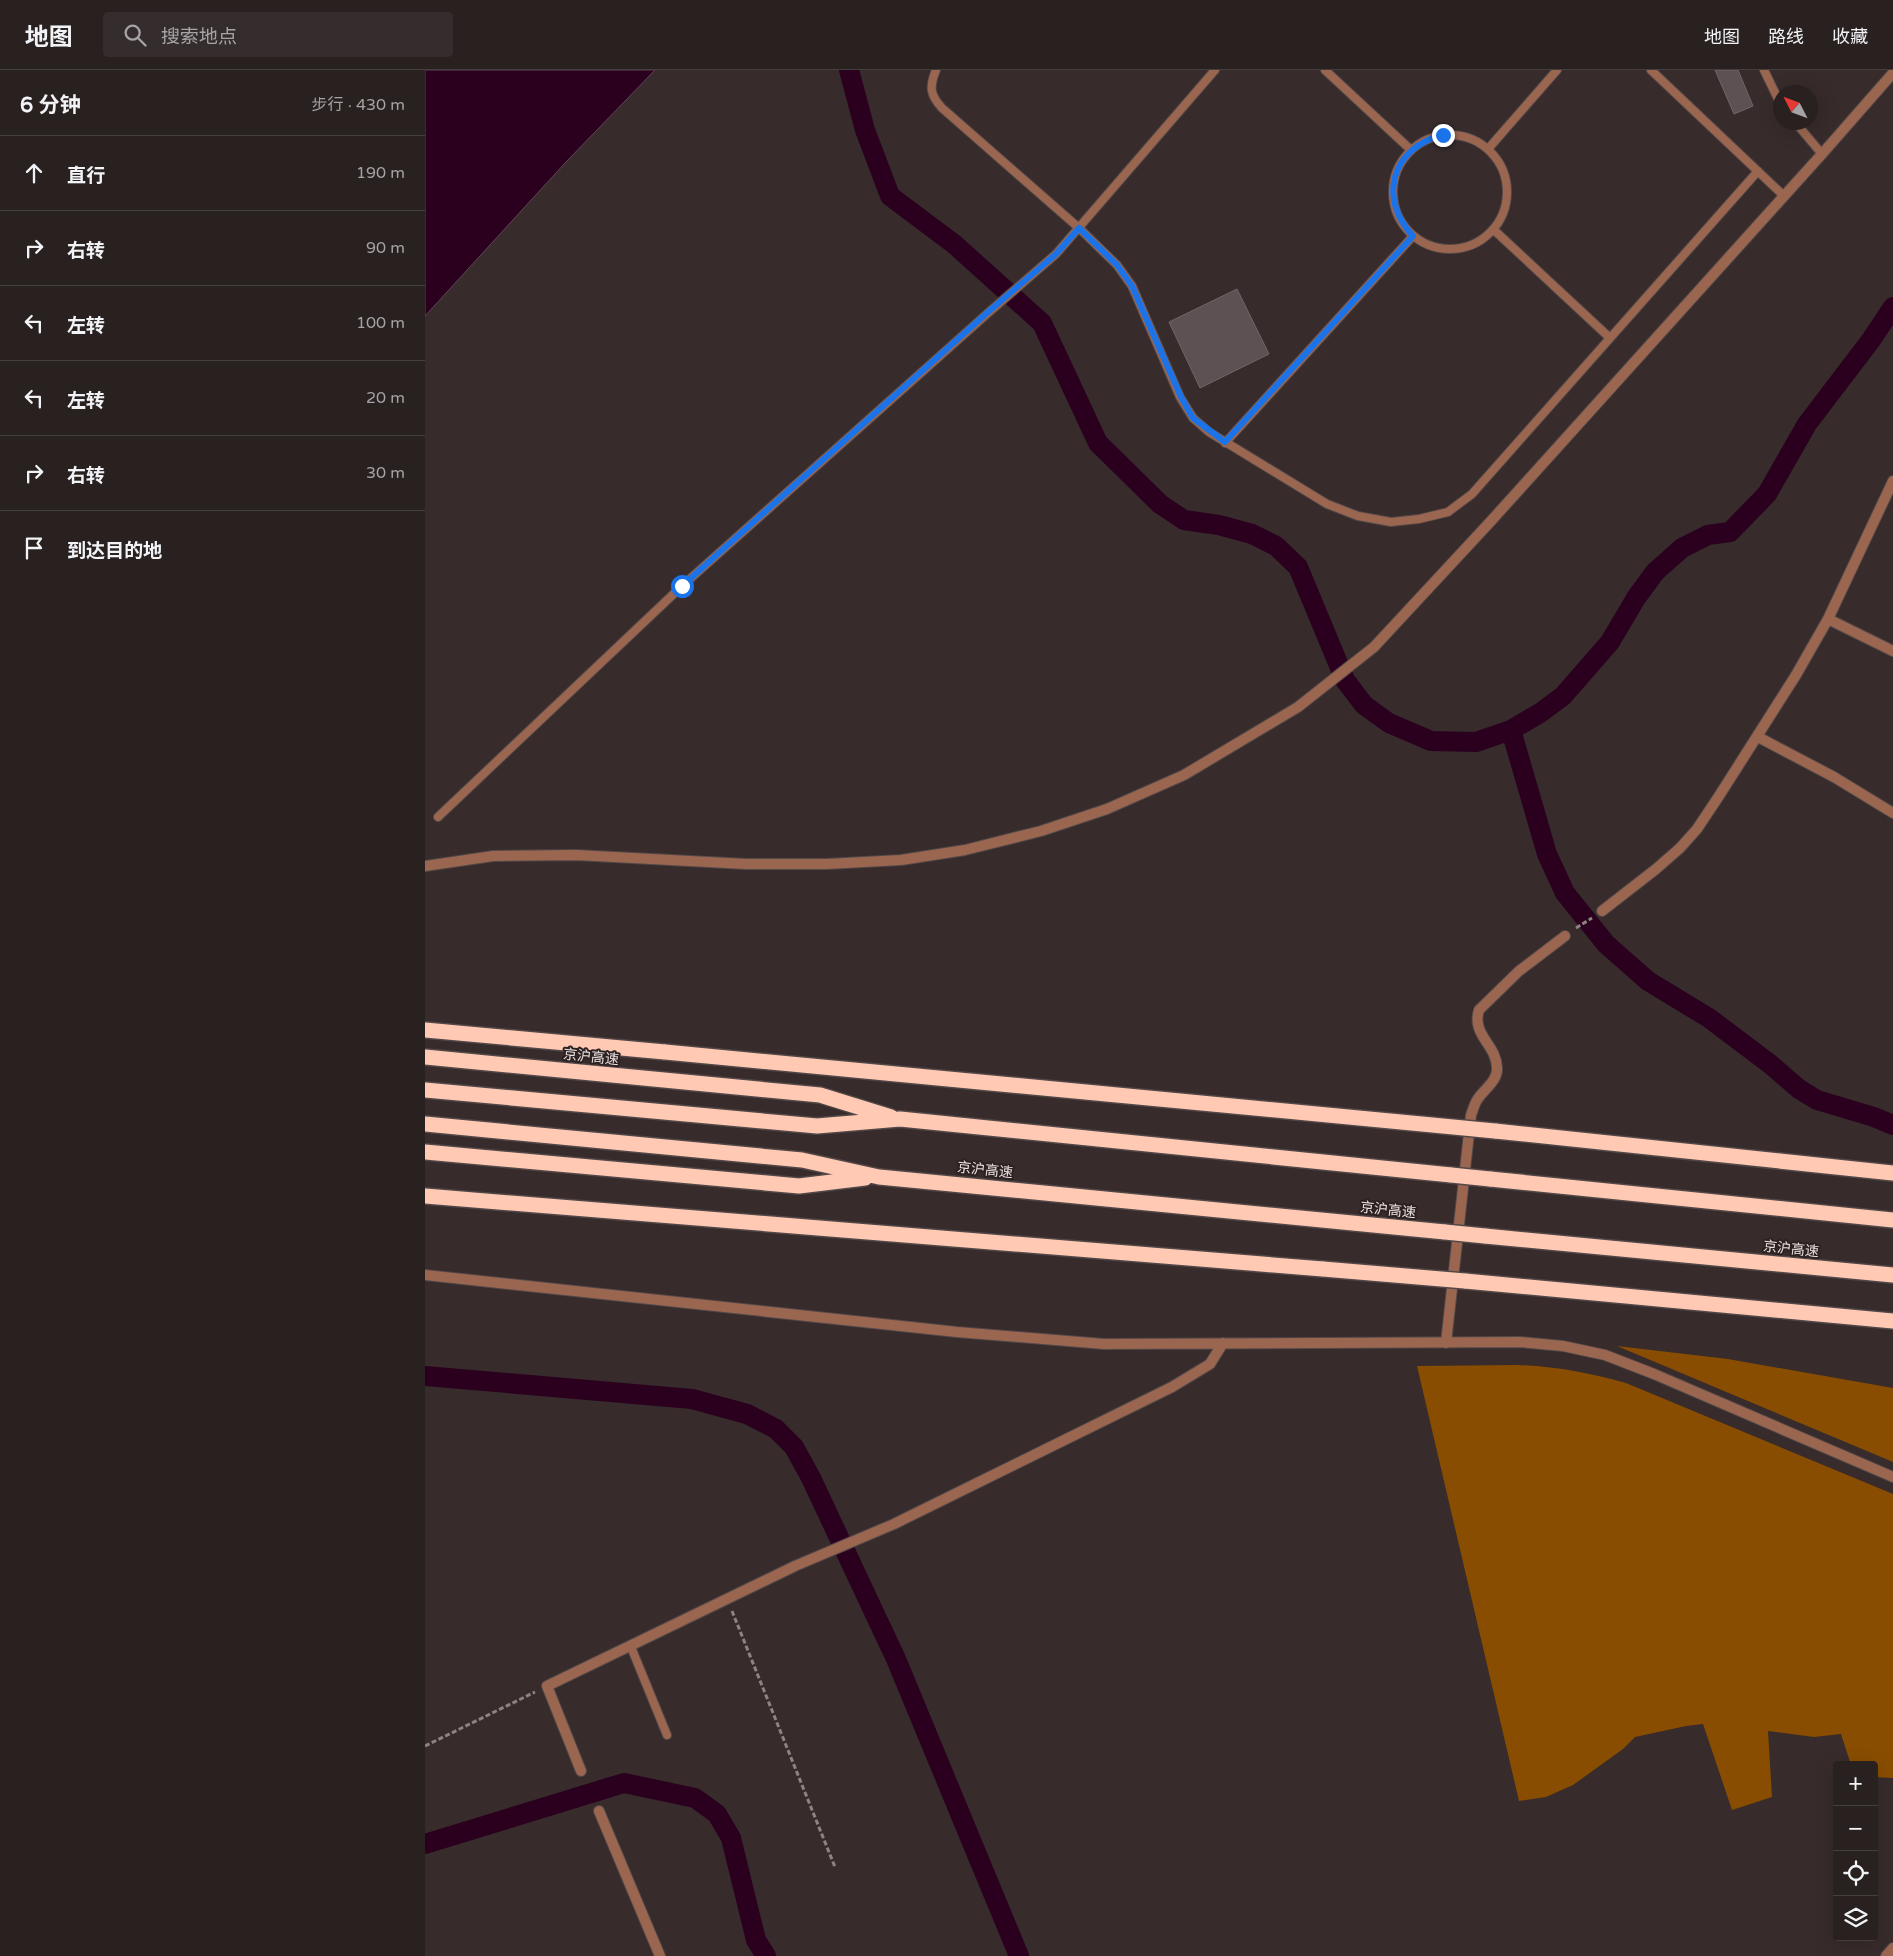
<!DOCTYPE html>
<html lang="zh">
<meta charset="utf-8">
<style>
body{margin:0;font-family:"Varela Round","Noto Sans SC",sans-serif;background:#352d2d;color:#f1f3f6}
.controls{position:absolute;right:15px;bottom:15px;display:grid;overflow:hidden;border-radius:5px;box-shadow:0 5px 20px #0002}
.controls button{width:45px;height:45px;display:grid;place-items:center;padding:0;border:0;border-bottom:1px solid #453e3e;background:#292020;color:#f1f3f6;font:25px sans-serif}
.compass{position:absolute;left:1348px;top:15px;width:45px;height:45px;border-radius:50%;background:#292020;box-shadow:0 5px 20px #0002;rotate:312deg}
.stop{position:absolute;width:15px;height:15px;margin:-11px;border:4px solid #1a73e8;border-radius:50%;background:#fff}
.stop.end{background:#1a73e8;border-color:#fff;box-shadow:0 1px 5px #0008}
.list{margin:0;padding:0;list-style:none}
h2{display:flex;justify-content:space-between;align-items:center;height:65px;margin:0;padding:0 20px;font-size:21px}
h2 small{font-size:16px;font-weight:400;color:#a5a3a5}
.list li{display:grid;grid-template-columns:32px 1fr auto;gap:15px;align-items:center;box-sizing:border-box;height:75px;padding:0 20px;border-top:1px solid #453e3e}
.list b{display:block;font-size:19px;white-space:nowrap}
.list em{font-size:16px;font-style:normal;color:#a5a3a5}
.icon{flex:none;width:28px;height:28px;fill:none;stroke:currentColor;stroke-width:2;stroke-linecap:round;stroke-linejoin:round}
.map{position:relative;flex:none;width:1468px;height:1886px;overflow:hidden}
header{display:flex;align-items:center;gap:30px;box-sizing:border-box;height:70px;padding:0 25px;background:#292020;border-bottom:1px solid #453e3e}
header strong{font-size:24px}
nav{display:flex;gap:28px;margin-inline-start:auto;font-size:18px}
.search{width:350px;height:45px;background:#352d2d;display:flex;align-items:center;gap:12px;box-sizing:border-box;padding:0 18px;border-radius:5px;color:#a5a3a5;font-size:19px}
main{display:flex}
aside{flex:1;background:#292020}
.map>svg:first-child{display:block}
</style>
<header>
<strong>地图</strong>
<div class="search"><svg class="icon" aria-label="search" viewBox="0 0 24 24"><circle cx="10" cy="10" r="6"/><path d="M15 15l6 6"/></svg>搜索地点</div>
<nav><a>地图</a><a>路线</a><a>收藏</a></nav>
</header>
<main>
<aside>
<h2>6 分钟<small>步行 · 430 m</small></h2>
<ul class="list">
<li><svg class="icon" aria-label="ahead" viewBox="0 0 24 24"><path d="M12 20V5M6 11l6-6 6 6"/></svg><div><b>直行</b></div><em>190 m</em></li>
<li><svg class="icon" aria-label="right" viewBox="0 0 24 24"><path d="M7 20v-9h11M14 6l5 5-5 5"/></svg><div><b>右转</b></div><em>90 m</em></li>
<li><svg class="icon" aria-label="left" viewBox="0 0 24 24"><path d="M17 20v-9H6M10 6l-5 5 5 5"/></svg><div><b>左转</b></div><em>100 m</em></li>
<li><svg class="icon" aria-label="left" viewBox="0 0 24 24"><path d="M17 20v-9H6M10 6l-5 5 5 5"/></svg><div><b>左转</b></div><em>20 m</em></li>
<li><svg class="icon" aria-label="right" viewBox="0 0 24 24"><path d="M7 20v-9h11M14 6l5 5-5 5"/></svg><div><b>右转</b></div><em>30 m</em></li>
<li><svg class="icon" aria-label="arrive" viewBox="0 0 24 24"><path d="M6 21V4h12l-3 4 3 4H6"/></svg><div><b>到达目的地</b></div></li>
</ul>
</aside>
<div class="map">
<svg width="1468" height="1886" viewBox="0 0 1468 1886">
<rect width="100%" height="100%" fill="#372b2b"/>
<path fill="#884d00" d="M1192 1276 1303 1289 1468 1318V1392Z
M1092 1295C1130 1296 1165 1303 1201 1313L1468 1424V1708L1449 1707V1695H1426L1416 1664 1389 1667 1343 1661 1347 1727 1307 1740 1278 1654 1261 1656 1210 1667 1198 1679 1148 1715 1121 1727 1094 1731 992 1296Z"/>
<path fill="#2a001e" stroke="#634458" d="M0 0H230L141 92 0 246Z"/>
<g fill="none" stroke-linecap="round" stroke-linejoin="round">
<path stroke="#2a001e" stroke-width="20" d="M424 0 440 60 465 126 529 174 617 253 673 373 735 434 759 450 794 455 827 464 851 476 873 497 920 610 939 635 964 653 1006 671 1051 672 1086 660 1115 643 1138 626 1185 572 1211 528 1230 502 1257 478 1283 465 1305 462 1342 424 1382 354 1446 270 1468 237
M1086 660 1122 784 1140 823 1181 874 1223 911 1284 948 1345 994 1374 1019 1392 1030 1449 1047 1468 1055
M0 1306 267 1329 322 1344 351 1359 369 1377 386 1408 471 1589 594 1886
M0 1774 199 1713 270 1728 292 1744 306 1768 331 1870 341 1886"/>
</g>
<path fill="#5e5154" stroke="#726568" d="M1290 0H1313L1328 36 1309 44Z
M812 219 844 284 775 318 744 252Z"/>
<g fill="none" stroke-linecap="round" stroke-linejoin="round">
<g stroke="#534848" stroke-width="10">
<path id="lane" d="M511 0C504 17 505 25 517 38L654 158 692 195 707 216 755 327 768 348 784 362 902 434 933 446 966 452 994 449 1023 442 1047 424 1333 101
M900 0 986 80
M1226 0 1359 126
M1339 0 1356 35
M1370 52 1397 84
M968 122a57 57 0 1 1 114 0a57 57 0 1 1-114 0Z
M1063 79 1132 0
M1069 160 1185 268
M800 373 988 166
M13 747 257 516 563 243 631 184 790 0
M206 1577 242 1665"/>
</g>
<g stroke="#534848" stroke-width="12">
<path id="street" d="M1403 549 1468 581
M1333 667 1409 707 1468 743
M0 796 68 786 151 785 321 794H402L476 790 540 780 616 761 682 739 759 705 873 637 949 577 1066 451 1397 84 1468 3
M1177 841 1231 799 1255 778 1272 759 1294 726 1371 605 1403 549 1468 411
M0 1205 532 1262 679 1274 1095 1272 1138 1276 1180 1285 1229 1304 1468 1407
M1021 1273 1046 1045C1048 1040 1049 1035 1052 1030 1058 1020 1073 1011 1072 998 1072 975 1046 965 1054 940L1094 901 1140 866
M156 1701 122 1616 370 1496 469 1454 747 1317 785 1294 798 1273
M174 1741 235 1886
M1461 1886 1468 1878"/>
</g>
<g stroke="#534848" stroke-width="18">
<path id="highway" d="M0 960 240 982
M0 987 395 1025 466 1047
M0 1020 392 1056 475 1049 1026 1105
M0 1054 377 1090 454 1107 1020 1162
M1070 1061 1468 1103
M0 1082 374 1116 440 1108
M1065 1109 1468 1150
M0 1126 898 1199
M1060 1166 1468 1205
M1040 1211 1468 1251"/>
</g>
<path stroke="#8c8382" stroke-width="3" stroke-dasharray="5 2.5" stroke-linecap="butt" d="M1151 858 1167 848
M307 1541 410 1797
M0 1676 110 1622"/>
<use href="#lane" stroke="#9b6650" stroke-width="8"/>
<use href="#street" stroke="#9b6650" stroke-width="10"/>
<use href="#highway" stroke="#ffc9b3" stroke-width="15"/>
<g stroke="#534848" stroke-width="18" stroke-linecap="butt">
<path id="highway-bridge" d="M240 982 1070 1061
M1026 1105 1065 1109
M1020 1162 1060 1166
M898 1199 1040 1211"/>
</g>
<use href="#highway-bridge" stroke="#ffc9b3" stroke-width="15"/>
</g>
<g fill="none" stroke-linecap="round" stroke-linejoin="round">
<path stroke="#1a73e8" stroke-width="6" d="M257 516 563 242 631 184 654 158 692 195 707 216 756 327 768 348 800 372 988 166C952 128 967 77 1018 65"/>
</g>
<g text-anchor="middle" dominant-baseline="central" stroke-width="4" stroke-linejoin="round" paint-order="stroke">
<g font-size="14" fill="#e8e1e0" stroke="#2d2221">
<text transform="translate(166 987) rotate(6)">京沪高速</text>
<text transform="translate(560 1100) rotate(6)">京沪高速</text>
<text transform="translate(963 1140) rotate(6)">京沪高速</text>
<text transform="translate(1366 1179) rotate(6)">京沪高速</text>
</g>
</g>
</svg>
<div class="controls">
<button>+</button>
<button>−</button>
<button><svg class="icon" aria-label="locate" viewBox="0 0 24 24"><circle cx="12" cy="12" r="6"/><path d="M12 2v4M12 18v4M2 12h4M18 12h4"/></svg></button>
<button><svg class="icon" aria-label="layers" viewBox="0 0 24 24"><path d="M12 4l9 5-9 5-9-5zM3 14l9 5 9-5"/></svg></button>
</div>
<svg class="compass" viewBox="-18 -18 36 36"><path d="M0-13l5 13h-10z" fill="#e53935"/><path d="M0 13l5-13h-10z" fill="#a5a3a5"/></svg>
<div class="stop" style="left:257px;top:516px"></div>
<div class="stop end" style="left:1018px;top:65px"></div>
</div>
</main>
